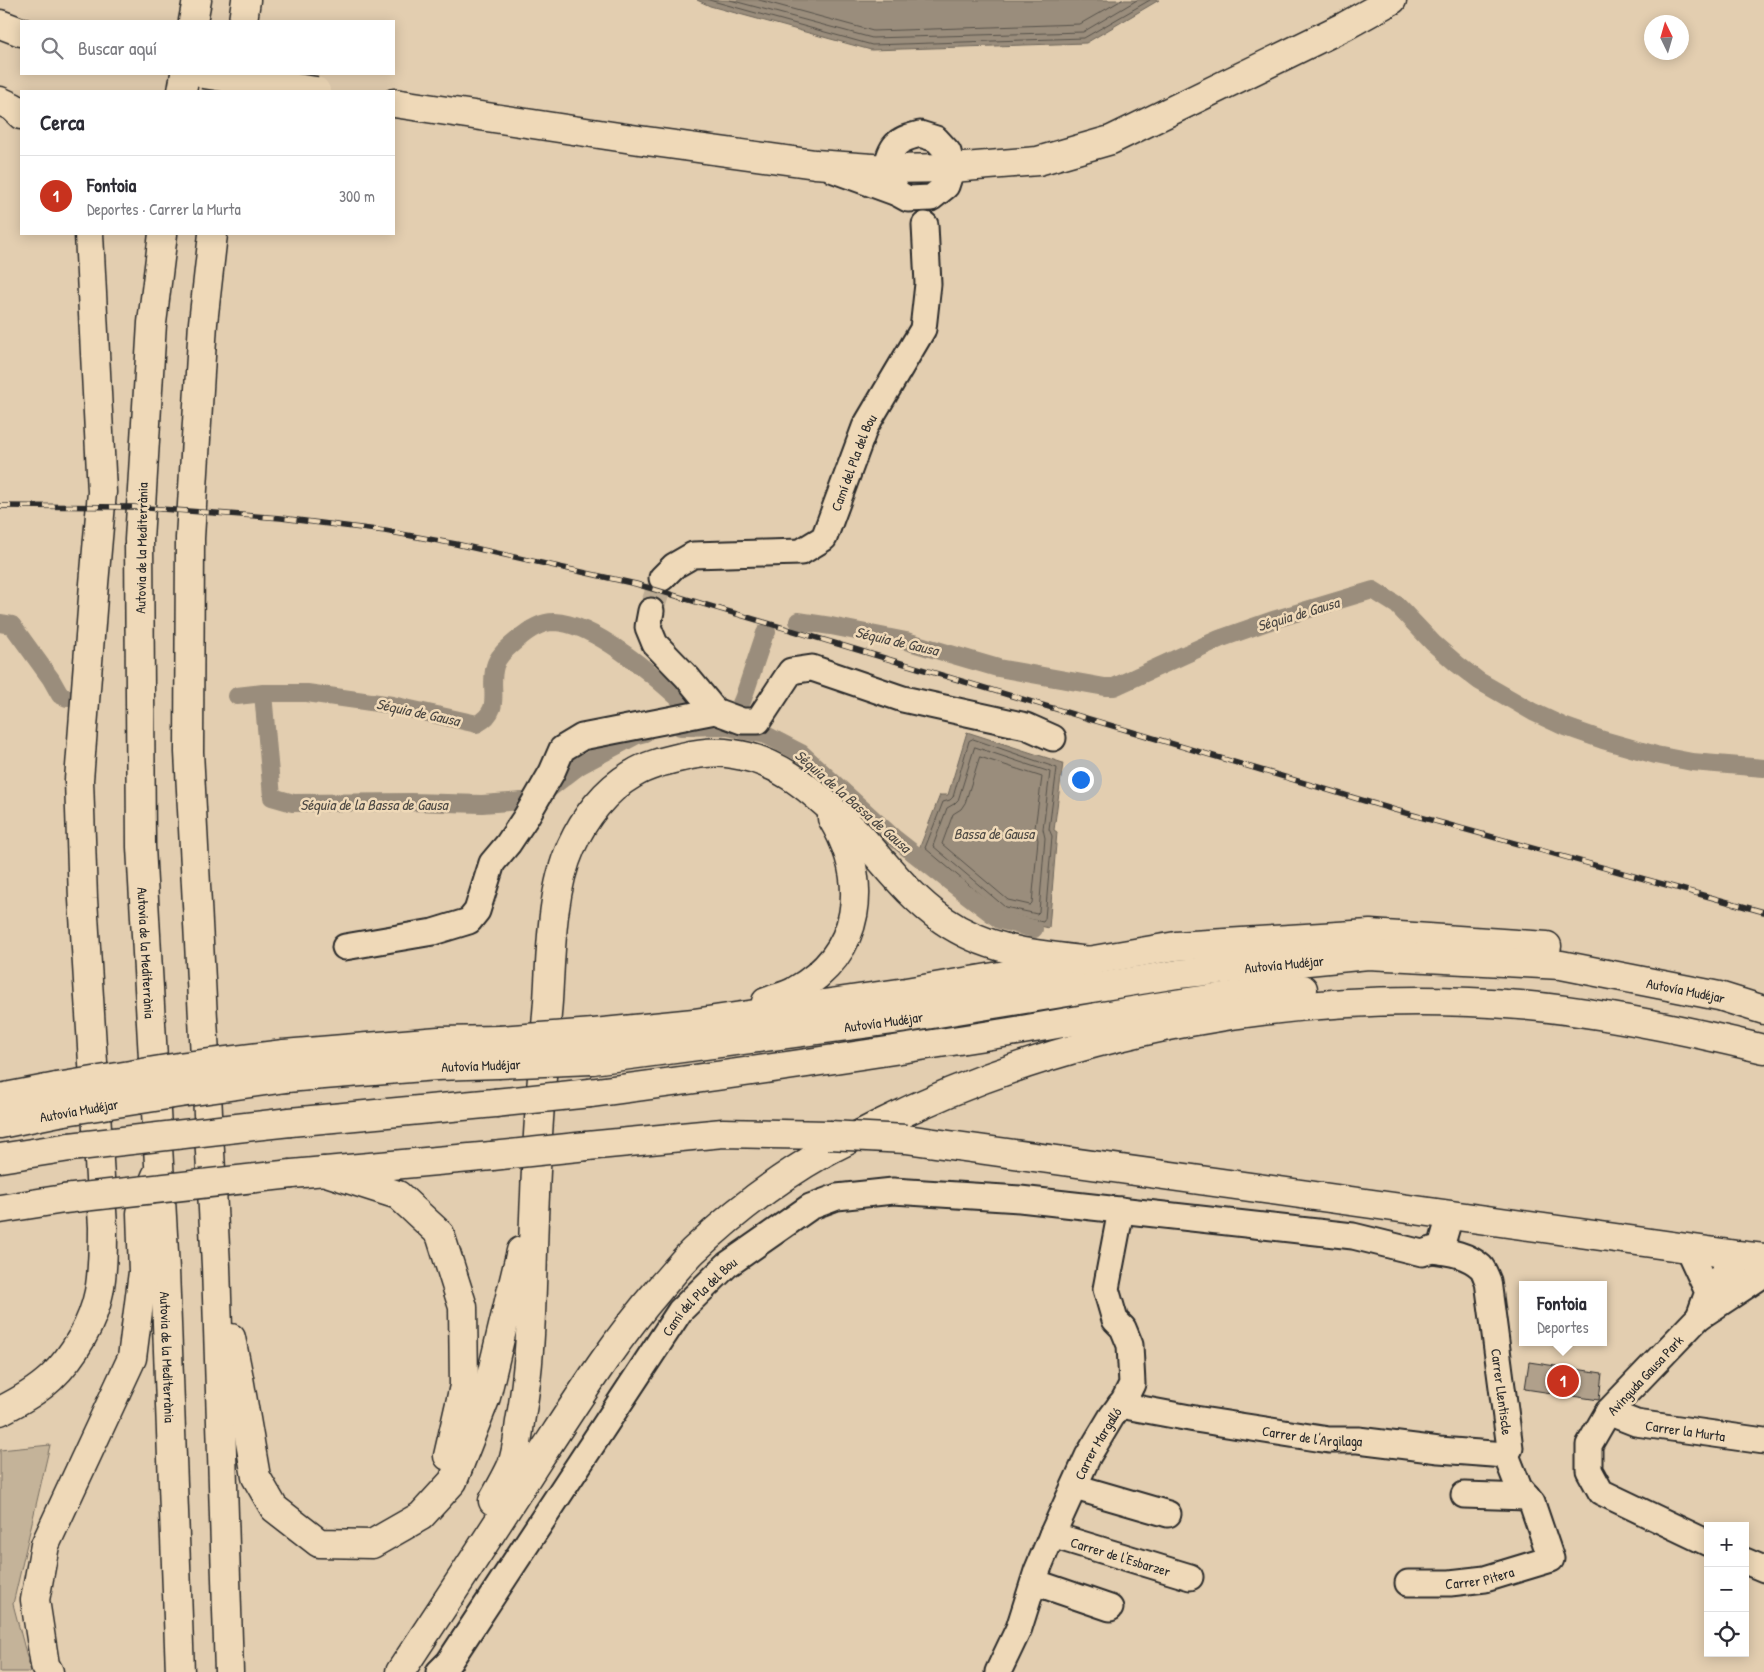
<!DOCTYPE html>
<html lang="es">
<meta charset="utf-8">
<style>
body{margin:0;font-family:"Patrick Hand",sans-serif;background:#f7f7f7;color:#2b2b33}
.controls{position:absolute;right:15px;bottom:15px;display:grid;overflow:hidden;border-radius:0px;box-shadow:0 2px 12px #0003}
.controls button{width:45px;height:45px;display:grid;place-items:center;padding:0;border:0;border-bottom:1px solid #e1e1e2;background:#fff;color:#2b2b33;font:25px sans-serif}
.compass{position:absolute;left:1644px;top:15px;width:45px;height:45px;border-radius:50%;background:#fff;box-shadow:0 2px 12px #0003;rotate:355deg}
.you{position:absolute;left:1080px;top:779px;width:18px;height:18px;margin:-12px;border:4px solid #fff;border-radius:50%;background:#1a73e8;box-shadow:0 0 0 8px #1a73e833}
.badge{display:grid;place-items:center;width:32px;height:32px;border-radius:50%;background:#c8321e;color:#fff;font-size:16px;font-weight:700}
.pin{position:absolute;translate:-50% -50%;border:2px solid #fff;box-shadow:0 1px 5px #0006}
.popup{position:absolute;left:1519px;top:1281px;width:88px;height:65px;box-sizing:border-box;display:grid;place-content:center;border-radius:0px;background:#fff;filter:drop-shadow(0 1px 4px #0005);font-size:16px;white-space:nowrap;color:#7c7c81}
.popup b{font-size:19px;color:#2b2b33}
.popup::after{content:'';position:absolute;left:50%;top:100%;margin-left:-10px;border:10px solid transparent;border-top-color:#fff}
.list{margin:0;padding:0;list-style:none}
h2{display:flex;justify-content:space-between;align-items:center;height:65px;margin:0;padding:0 20px;font-size:21px}
h2 small{font-size:16px;font-weight:400;color:#7c7c81}
.list li{display:grid;grid-template-columns:32px 1fr auto;gap:15px;align-items:center;box-sizing:border-box;height:80px;padding:0 20px;border-top:1px solid #e1e1e2}
.list b{display:block;font-size:19px;white-space:nowrap}
.list p{margin:0;font-size:16px;white-space:nowrap;color:#7c7c81}
.list em{font-size:16px;font-style:normal;color:#7c7c81}
.icon{flex:none;width:28px;height:28px;fill:none;stroke:currentColor;stroke-width:2;stroke-linecap:round;stroke-linejoin:round}
.map{position:relative;flex:none;width:1764px;height:1672px;overflow:hidden}
.search{position:absolute;background:#fff;box-shadow:0 2px 12px #0003;left:20px;top:20px;width:375px;height:55px;display:flex;align-items:center;gap:12px;box-sizing:border-box;padding:0 18px;border-radius:0px;color:#7c7c81;font-size:19px}
.panel{position:absolute;background:#fff;box-shadow:0 2px 12px #0003;left:20px;top:90px;width:375px;height:145px;border-radius:0px}
.map>svg:first-child{display:block}
</style>
<div class="map">
<svg width="1764" height="1672" viewBox="0 0 1764 1672">
<rect width="100%" height="100%" fill="#e3ceb0"/>
<filter id="ink" filterUnits="userSpaceOnUse"><feTurbulence type="fractalNoise" baseFrequency=".02" numOctaves="2"/><feDisplacementMap in="SourceGraphic" scale="10" xChannelSelector="R" yChannelSelector="G"/><feConvolveMatrix kernelMatrix="1 2 1 2 8 2 1 2 1" color-interpolation-filters="sRGB"/></filter>
<g filter="url(#ink)">
<path fill="#c4b399" stroke="#786f62" d="M50 1445 13 1604 31 1672H0V1450Z"/>
<path fill="#9a8d7b" stroke="#6e665b" d="M697 0H1159L1086 43 871 50 710 6Z
M967 732 1063 763 1054 830 1057 832 1049 928 1000 917 919 849 940 795H948Z"/>
<g fill="none" stroke-linecap="round" stroke-linejoin="round">
<path stroke="#57524b" stroke-width="1" d="M709 0 872 45 1084 38 1150 0
M730 0 872 38 1083 32 1137 0
M759 0 873 31 1080 24 1122 0
M973 739 1057 768 1049 829 1052 836 1045 919 1043 922 1002 913 925 848 943 802 950 800 953 797 969 741Z
M975 747 1050 772 1043 829 1045 838 1039 912 1037 914 1005 907 933 846 947 808 954 804 958 800Z
M980 757 1042 777 1035 828 1038 840 1032 903 1030 905 1008 900 942 844 953 814 961 809 965 803Z"/>
<path stroke="#9a8d7b" stroke-width="18" d="M798 621 831 626 906 641 998 668 1105 687H1114L1219 639 1276 619 1373 590 1397 605 1433 643 1457 664 1479 681 1533 712 1563 726 1603 740 1656 755 1692 762 1764 768
M0 623 12 625 51 679 60 695 67 698
M263 693 272 797 293 803 411 802 482 804 522 801
M237 696 263 693H307L392 705 477 724C504 709 488 690 495 666 498 655 508 648 517 640 527 631 540 622 554 622 596 623 658 679 688 707
M733 714 739 708 743 699 765 633 767 632
M680 727 723 726 766 735 801 753 893 837 963 892 1000 920 1034 929
M549 789 579 766 637 735 645 733"/>
</g>
<path fill="#b0a08b" stroke="#2b2b2b" d="M1529 1362 1602 1373 1599 1400 1525 1389Z"/>
<g fill="none" stroke-linecap="round" stroke-linejoin="round">
<path stroke="#bead95" stroke-width="25" stroke-dasharray="25 12" stroke-linecap="butt" d="M651 611 662 578"/>
<g stroke="#2b2b2b" stroke-width="29">
<g id="minor">
<path d="M920 134 936 139 948 152 952 168 946 186 931 198 908 199 897 193 886 169C892 145 895 140 920 134Z"/>
<path d="M834 170 897 193"/>
<path id="s1" d="M662 578 674 566 693 555 801 552 824 538 865 427 923 329 928 284 925 225"/>
<path d="M651 611 648 627 655 644 687 677 715 711"/>
<path d="M345 947 433 932 469 921 477 911 492 863 508 844 526 817 552 772 562 749 582 737 715 711 742 721H758L791 671 812 668 903 699 1026 726 1053 738"/>
<path d="M1688 1249 1708 1292 1699 1317 1764 1274"/>
<path id="s2" d="M1433 1250C1450 1252 1468 1255 1481 1267 1484 1270 1486 1277 1488 1281L1510 1448 1506 1455"/>
<path d="M1708 1292 1737 1255 1731 1295"/>
<path d="M1699 1317 1608 1412 1589 1445V1470L1601 1492 1708 1543"/>
<path id="s3" d="M1120 1405 1195 1419 1329 1440H1358L1439 1450 1506 1455"/>
<path id="s4" d="M1608 1412 1636 1423 1764 1441"/>
<path d="M1075 1487 1168 1514"/>
<path d="M1464 1495 1527 1497"/>
<path id="s5" d="M1052 1535 1190 1577"/>
<path d="M1745 1561 1764 1569"/>
<path d="M1034 1582 1110 1608"/>
<path id="s6" d="M1408 1583H1450L1485 1579 1551 1559 1532 1503 1519 1488 1506 1455"/>
<path id="s7" d="M439 1672 449 1662 680 1311 727 1265 810 1207 837 1197 893 1191 1020 1199 1353 1236 1422 1253 1441 1247 1450 1216"/>
<path id="s8" d="M998 1672 1019 1628 1037 1571 1052 1535 1088 1456 1112 1416 1124 1400 1132 1384 1130 1345 1123 1328 1115 1320 1106 1289 1121 1210"/>
</g>
</g>
<g stroke="#2b2b2b" stroke-width="31">
<path id="major" d="M0 24 21 32
M0 101 13 107 21 115
M394 103 639 140 815 164 886 169 952 168 1038 161 1111 140 1345 26 1392 0
M906 1139 1737 1255 1764 1258
M587 1146 723 1133 829 1135
M292 1174 492 1156
M0 1209 64 1199
M0 1411C18 1402 36 1392 51 1378 74 1356 93 1323 99 1292 103 1271 103 1249 103 1227L83 899 79 780 94 584 102 492 89 234"/>
</g>
<g stroke="#2b2b2b" stroke-width="31">
<g id="highway">
<path d="M193 21 197 0"/>
<path d="M243 21 246 0"/>
<path d="M182 91 185 74"/>
<path id="s9" d="M163 234 152 323 139 540 141 847 165 1270 180 1672"/>
<path d="M213 234 203 323 190 538 189 752 216 1266 229 1672"/>
<path d="M766 1002C775 998 787 996 795 991 863 952 870 882 832 818"/>
<path d="M594 1033 694 1023 906 992 1176 946 1370 934 1547 946"/>
<path d="M284 1054 439 1041 500 1040"/>
<path id="s10" d="M592 1060 907 1018 1178 974 1368 955 1561 965 1719 996 1764 1010"/>
<path d="M286 1078 436 1066 498 1064"/>
<path d="M590 1093C731 1075 871 1054 1010 1032 1107 1016 1205 996 1303 989"/>
<path d="M0 1098 57 1087"/>
<path d="M290 1122 495 1103"/>
<path d="M0 1124 59 1112"/>
<path d="M0 1158 70 1147"/>
<path d="M323 1171 398 1195 440 1234 463 1307 464 1386 448 1456"/>
<path d="M231 1338 239 1378 256 1477 274 1508 319 1543 372 1544 421 1516 453 1481 486 1397 521 1251"/>
<path d="M493 1501C499 1490 506 1478 511 1467 517 1453 518 1436 520 1422 534 1348 531 1271 535 1195 537 1130 543 1066 548 1001 551 952 551 892 571 847 584 818 605 790 633 774 647 765 665 761 682 757 699 753 716 751 733 754 775 759 808 787 838 815 846 822 854 829 861 837 888 867 910 897 943 920 989 952 1039 955 1092 961"/>
<path d="M49 1672 45 1665 35 1600 45 1545 132 1358 143 1272 141 1213 156 1176"/>
<path d="M400 1672C447 1601 494 1529 540 1457 578 1399 614 1341 660 1288 671 1276 681 1263 693 1251 733 1213 777 1179 825 1152 842 1143 859 1135 876 1126 1073 1027 1301 988 1520 1005 1600 1012 1686 1030 1764 1049"/>
</g>
</g>
<use href="#minor" stroke="#efd9b8" stroke-width="25"/>
<use href="#major" stroke="#efd9b8" stroke-width="28"/>
<use href="#highway" stroke="#efd9b8" stroke-width="28"/>
<g stroke="#2b2b2b" stroke-width="5.5">
<path id="rail" d="M0 506 134 507 281 518 385 531 456 544 636 584 1395 810 1764 912"/>
</g>
<use href="#rail" stroke="#efd9b8" stroke-width="4" stroke-dasharray="11" stroke-linecap="butt"/>
<g stroke="#2b2b2b" stroke-width="31" stroke-linecap="butt">
<path id="major-bridge" d="M203 74 316 91
M829 1135 906 1139
M492 1156 587 1146
M64 1199 292 1174"/>
</g>
<g stroke="#2b2b2b" stroke-width="31" stroke-linecap="butt">
<path id="highway-bridge" d="M500 1040 594 1033
M498 1064 592 1060
M57 1087 179 1067 284 1054
M495 1103 590 1093
M59 1112 180 1093 286 1078
M70 1147 290 1122"/>
</g>
<use href="#major-bridge" stroke="#efd9b8" stroke-width="28"/>
<use href="#highway-bridge" stroke="#efd9b8" stroke-width="28"/>
</g>
</g>
<g text-anchor="middle" dominant-baseline="central" stroke-width="5" stroke-linejoin="round" paint-order="stroke">
<g font-size="14" fill="#2b2b2b" stroke="#efd9b8">
<text stroke="none"><textPath href="#s1" startOffset="255">Camí del Pla del Bou</textPath></text>
<text transform="translate(141 548) rotate(-89)">Autovia de la Mediterrània</text>
<text stroke="none"><textPath href="#s9" startOffset="720">Autovia de la Mediterrània</textPath></text>
<text stroke="none"><textPath href="#s10" startOffset="699">Autovía Mudéjar</textPath></text>
<text stroke="none"><textPath href="#s10" startOffset="1104">Autovía Mudéjar</textPath></text>
<text stroke="none"><textPath href="#s10" startOffset="294">Autovía Mudéjar</textPath></text>
<text transform="translate(481 1065) rotate(-2)">Autovía Mudéjar</text>
<text transform="translate(79 1110) rotate(-10)">Autovía Mudéjar</text>
<text stroke="none"><textPath href="#s7" startOffset="458">Camí del Pla del Bou</textPath></text>
<text stroke="none"><textPath href="#s9" startOffset="1125">Autovia de la Mediterrània</textPath></text>
<text transform="translate(1645 1375) rotate(-47)">Avinguda Gausa Park</text>
<text stroke="none"><textPath href="#s2" startOffset="179">Carrer Llentiscle</textPath></text>
<text stroke="none"><textPath href="#s4" startOffset="80">Carrer la Murta</textPath></text>
<text stroke="none"><textPath href="#s3" startOffset="195">Carrer de l'Argilaga</textPath></text>
<text stroke="none"><textPath href="#s8" startOffset="250">Carrer Margalló</textPath></text>
<text stroke="none"><textPath href="#s5" startOffset="72">Carrer de l'Esbarzer</textPath></text>
<text stroke="none"><textPath href="#s6" startOffset="72">Carrer Pitera</textPath></text>
</g>
<g font-size="15" font-style="italic" fill="#4c4843" stroke="#efd9b8">
<text transform="translate(1298 614) rotate(-17)">Séquia de Gausa</text>
<text transform="translate(897 641) rotate(13)">Séquia de Gausa</text>
<text transform="translate(418 712) rotate(12)">Séquia de Gausa</text>
<text transform="translate(853 801) rotate(41)">Séquia de la Bassa de Gausa</text>
<text x="374" y="804">Séquia de la Bassa de Gausa</text>
<text x="994" y="833">Bassa de Gausa</text>
</g>
</g>
</svg>
<div class="controls">
<button>+</button>
<button>−</button>
<button><svg class="icon" aria-label="locate" viewBox="0 0 24 24"><circle cx="12" cy="12" r="6"/><path d="M12 2v4M12 18v4M2 12h4M18 12h4"/></svg></button>
</div>
<svg class="compass" viewBox="-18 -18 36 36"><path d="M0-13l5 13h-10z" fill="#e53935"/><path d="M0 13l5-13h-10z" fill="#7c7c81"/></svg>
<div class="you"></div>
<div class="pin badge" style="left:1563px;top:1381px">1</div>
<div class="popup"><b>Fontoia</b>Deportes</div>
<div class="search"><svg class="icon" aria-label="search" viewBox="0 0 24 24"><circle cx="10" cy="10" r="6"/><path d="M15 15l6 6"/></svg>Buscar aquí</div>
<section class="panel">
<h2>Cerca<small></small></h2>
<ul class="list">
<li><span class="badge">1</span><div><b>Fontoia</b><p>Deportes · Carrer la Murta</p></div><em>300 m</em></li>
</ul>
</section>
</div>
